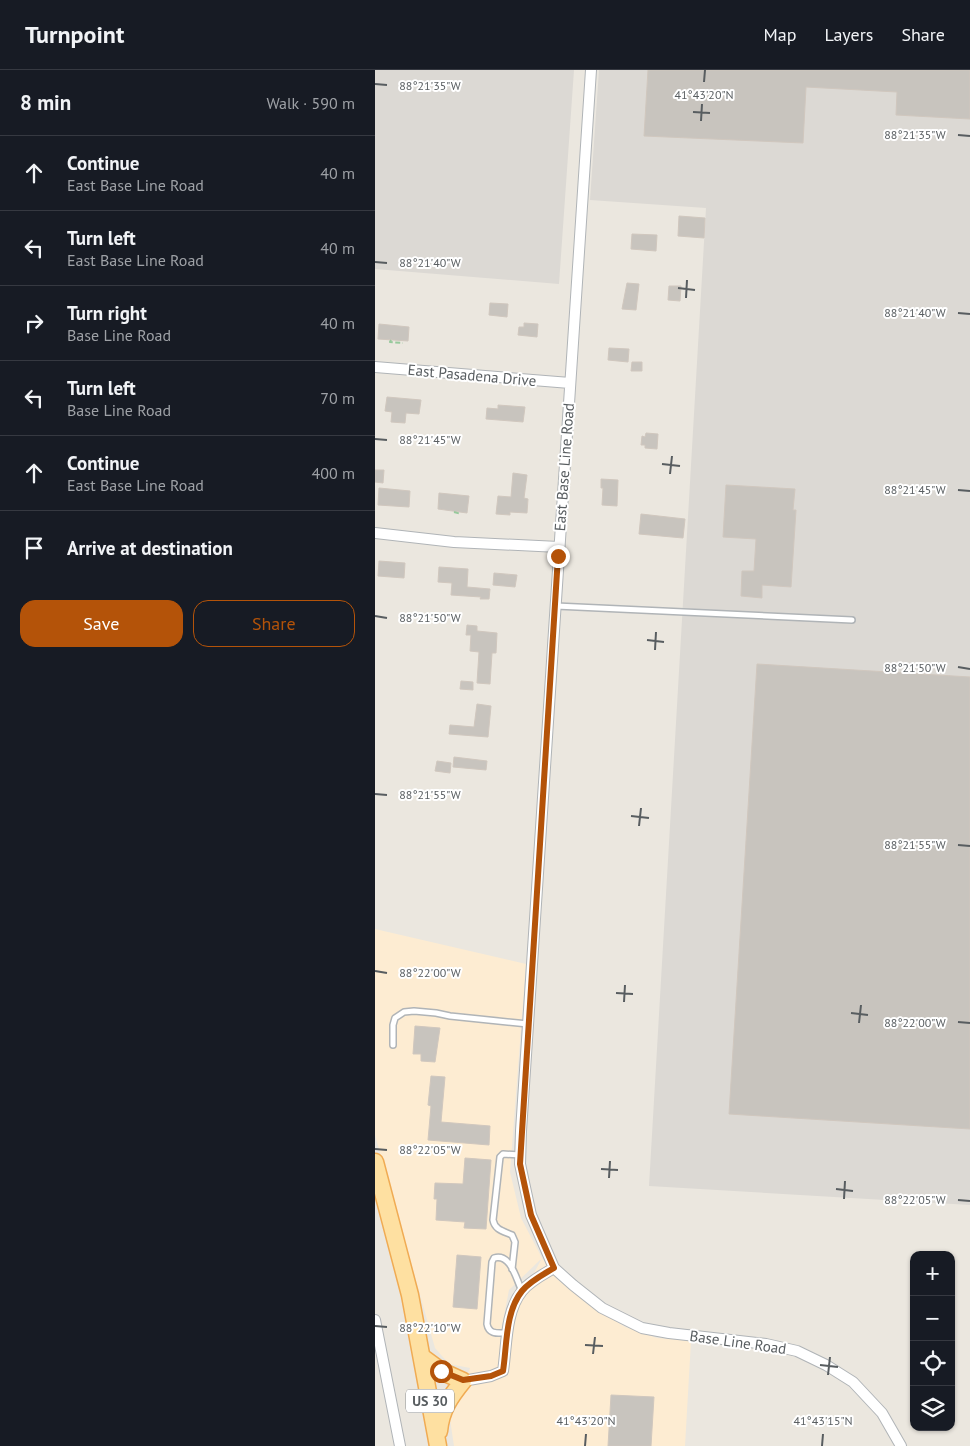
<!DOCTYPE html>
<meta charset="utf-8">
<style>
body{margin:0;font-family:"PT Sans",sans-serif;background:#242831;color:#f1f3f6}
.controls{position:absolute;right:15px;bottom:15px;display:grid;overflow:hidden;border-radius:10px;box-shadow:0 1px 4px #0004}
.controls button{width:45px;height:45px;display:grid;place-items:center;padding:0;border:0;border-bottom:1px solid #363941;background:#171b24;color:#f1f3f6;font:25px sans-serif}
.stop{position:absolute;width:15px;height:15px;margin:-11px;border:4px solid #b45309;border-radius:50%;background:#fff}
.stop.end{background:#b45309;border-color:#fff;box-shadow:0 1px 5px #0008}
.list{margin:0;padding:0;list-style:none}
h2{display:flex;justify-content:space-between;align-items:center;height:65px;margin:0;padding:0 20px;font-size:21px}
h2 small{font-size:16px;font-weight:400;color:#9ea1a6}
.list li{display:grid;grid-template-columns:32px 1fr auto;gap:15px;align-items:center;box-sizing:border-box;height:75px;padding:0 20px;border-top:1px solid #363941}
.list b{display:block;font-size:19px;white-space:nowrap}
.list p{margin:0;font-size:16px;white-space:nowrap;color:#9ea1a6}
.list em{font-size:16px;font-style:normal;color:#9ea1a6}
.actions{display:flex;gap:10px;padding:15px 20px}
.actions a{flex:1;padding:11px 0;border:1px solid #b45309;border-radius:15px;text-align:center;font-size:18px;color:#b45309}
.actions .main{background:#b45309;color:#fff}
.icon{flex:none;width:28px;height:28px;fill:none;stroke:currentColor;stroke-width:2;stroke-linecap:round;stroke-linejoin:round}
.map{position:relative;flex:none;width:595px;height:1376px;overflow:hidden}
header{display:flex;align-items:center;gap:30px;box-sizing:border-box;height:70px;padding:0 25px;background:#171b24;border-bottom:1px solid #363941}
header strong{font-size:24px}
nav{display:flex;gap:28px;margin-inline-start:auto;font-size:18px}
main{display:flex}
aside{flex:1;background:#171b24}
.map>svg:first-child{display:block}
</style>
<header>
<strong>Turnpoint</strong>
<nav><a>Map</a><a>Layers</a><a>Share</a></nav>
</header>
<main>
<aside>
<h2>8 min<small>Walk · 590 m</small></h2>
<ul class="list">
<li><svg class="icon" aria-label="ahead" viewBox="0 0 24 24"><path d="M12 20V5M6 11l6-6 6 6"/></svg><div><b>Continue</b><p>East Base Line Road</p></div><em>40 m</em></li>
<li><svg class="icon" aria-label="left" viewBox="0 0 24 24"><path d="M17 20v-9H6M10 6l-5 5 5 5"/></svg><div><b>Turn left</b><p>East Base Line Road</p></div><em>40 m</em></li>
<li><svg class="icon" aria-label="right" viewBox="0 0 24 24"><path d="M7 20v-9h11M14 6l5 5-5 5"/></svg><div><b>Turn right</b><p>Base Line Road</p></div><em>40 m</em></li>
<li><svg class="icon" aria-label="left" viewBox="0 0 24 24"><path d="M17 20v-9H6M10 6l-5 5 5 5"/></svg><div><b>Turn left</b><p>Base Line Road</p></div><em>70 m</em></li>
<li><svg class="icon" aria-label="ahead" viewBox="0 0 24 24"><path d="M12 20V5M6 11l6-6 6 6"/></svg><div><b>Continue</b><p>East Base Line Road</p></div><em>400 m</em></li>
<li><svg class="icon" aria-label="arrive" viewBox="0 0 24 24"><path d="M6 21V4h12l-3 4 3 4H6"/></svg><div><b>Arrive at destination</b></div></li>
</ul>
<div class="actions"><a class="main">Save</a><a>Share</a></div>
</aside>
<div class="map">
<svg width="595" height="1376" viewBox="0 0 595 1376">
<rect width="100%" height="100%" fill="#ebe7df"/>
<path fill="#fdecd2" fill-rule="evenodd" d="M0 859 151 894 135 1102 146 1148 167 1188 182 1209 224 1241 250 1257 282 1268 316 1271 310 1376H79L74 1343 83 1328 95 1298 74 1294 60 1278 0 1065ZM165 1190H166L125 1266 134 1220Z"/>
<path fill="#dcd9d4" d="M0 0H199L184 214 0 199Z
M224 0H595V1135L274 1116 331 138 215 130Z"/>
<path fill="#c8c4be" stroke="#d0c7be" d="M273 0H595V49L521 45 522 22 431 17 428 73 269 66Z
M304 146 330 148 329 168 303 166Z
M257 164 282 165 281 181 256 179Z
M252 213 264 214 261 240 247 239Z
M294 216H306L305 231 293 230Z
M115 233 133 234 132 247 114 245Z
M149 253 163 254 162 267 143 265 144 257H149Z
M4 254 34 257 33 271 3 269Z
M234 278 254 279 253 292 233 290Z
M257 292H267V301H256Z
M12 327 46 330 44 344 31 343 30 353 16 352 17 342 10 341Z
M123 335 150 337 148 352 111 349 112 338 123 339Z
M271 363 283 364 282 379 270 378V375H266L267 366 270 367Z
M0 400H9L8 413 0 412Z
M138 403 152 405 149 428 153 429 152 443 135 442V445L121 444 123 426 136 427Z
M226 409 243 410 242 436 227 435 228 418H226Z
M351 415 420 419 418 440H421L416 517 387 515V528L366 526 367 501H379L381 469 348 467Z
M4 418 35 421 34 437 3 435Z
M64 423 94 426 92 443 63 439Z
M266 444 310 449 308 468 264 464Z
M4 491 30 493 29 508 3 506Z
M64 497 93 499 92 517 115 519 114 529H105L106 527 76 525 77 513 63 512Z
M119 503 142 505 140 517 118 515Z
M92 555 102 556V561L122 563 121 583H117L115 614 102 613 104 582 95 581 96 565H91Z
M382 594 595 607V1059L354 1044Z
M86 611 98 612V620L85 619Z
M102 634 116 636 113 667 74 664 75 655 99 657Z
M79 687 112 691 111 700 78 697Z
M62 691 76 693 75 703 60 701Z
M40 956 65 958 60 992 46 991V984H38Z
M56 1006 70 1007 66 1052 115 1056 114 1075 53 1070 56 1036 53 1035Z
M90 1088 116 1090 111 1159 89 1158 90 1152 61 1150 62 1129H59L60 1113 88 1114Z
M82 1185 106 1187 102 1239 78 1237Z
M236 1325 279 1327 276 1376H233Z"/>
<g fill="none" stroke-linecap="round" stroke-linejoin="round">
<g stroke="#b0b4b7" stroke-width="8">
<path id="lane" d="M181 536 477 550
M18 975V955L20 948 29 942 39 941 61 943 75 946 153 954
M137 1199 140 1172 137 1165C128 1161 120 1160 118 1150L125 1087 128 1084 146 1085
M132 1263C123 1263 114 1265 112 1254L117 1192 119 1188C136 1183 141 1209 147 1221"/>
</g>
<g stroke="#b0b4b7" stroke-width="12">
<path id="street" d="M216 0 146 1061 145 1094 156 1145 179 1198 198 1215 227 1238 267 1258 294 1263 391 1274 422 1281 451 1295 478 1312 507 1343 526 1376
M0 297 195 313
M0 463 79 472 184 477
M0 1250 25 1376
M88 1311 116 1306 128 1301C132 1276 130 1242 147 1221 155 1211 169 1204 179 1198"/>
</g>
<g stroke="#f0ab53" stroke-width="19">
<path id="primary" d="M0 1092 35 1225 63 1376
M47 1287 66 1301 88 1311C75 1327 66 1340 64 1361"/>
</g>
<path stroke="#97c99c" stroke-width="2" stroke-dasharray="5 2.5" stroke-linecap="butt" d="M16 270 15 272 28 273
M79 442 86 444"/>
<use href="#lane" stroke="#fff" stroke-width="5"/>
<use href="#street" stroke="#fff" stroke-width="10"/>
<use href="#primary" stroke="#fee0a1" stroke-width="16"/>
</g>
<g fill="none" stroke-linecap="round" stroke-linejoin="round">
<path stroke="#b45309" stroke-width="6" d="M66 1301 88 1310 116 1306 128 1301C132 1276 130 1242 147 1221 155 1211 169 1204 179 1198L156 1145 145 1094 183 486"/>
</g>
<path fill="none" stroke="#585d60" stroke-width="2" d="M329 12 330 0M0 14 12 15M318 42 335 43M326 51 327 34M583 65 595 66M0 192 12 193M303 218 320 220M311 228 312 210M583 243 595 244M0 369 12 370M287 394 305 396M295 404 297 386M583 420 595 421M0 546 12 548M272 570 289 572M280 580 281 562M583 597 595 599M0 724 12 725M256 746 274 748M264 756 266 738M583 775 595 776M0 901 12 903M241 923 258 924M249 932 250 915M476 943 493 945M583 952 595 953M484 953 486 935M0 1079 12 1080M226 1099 243 1100M234 1108 235 1091M461 1119 478 1121M469 1129 470 1111M583 1130 595 1131M0 1256 12 1257M210 1275 228 1276M218 1284 220 1267M445 1295 463 1297M453 1305 455 1287M210 1376 211 1364M447 1376 448 1364"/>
<g text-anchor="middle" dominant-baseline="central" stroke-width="4" stroke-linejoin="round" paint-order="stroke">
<rect fill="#fff" stroke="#8a8e90" stroke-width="1" x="31" y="1319.5" width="48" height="23" rx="4"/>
<g font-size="14" font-weight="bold" fill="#585d60">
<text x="55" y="1331">US 30</text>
</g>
<g font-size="15" fill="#585d60" stroke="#fff">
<text transform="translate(97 305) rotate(5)">East Pasadena Drive</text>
<text transform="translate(189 397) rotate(-86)">East Base Line Road</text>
<text transform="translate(363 1272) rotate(8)">Base Line Road</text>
</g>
</g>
<g font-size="12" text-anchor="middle" fill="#585d60" stroke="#fff" stroke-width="4" stroke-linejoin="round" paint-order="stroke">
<text x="55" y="20">88°21'35"W</text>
<text x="329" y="29">41°43'20"N</text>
<text x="540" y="69">88°21'35"W</text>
<text x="55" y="197">88°21'40"W</text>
<text x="540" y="247">88°21'40"W</text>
<text x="55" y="374">88°21'45"W</text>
<text x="540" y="424">88°21'45"W</text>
<text x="55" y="552">88°21'50"W</text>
<text x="540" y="602">88°21'50"W</text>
<text x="55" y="729">88°21'55"W</text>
<text x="540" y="779">88°21'55"W</text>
<text x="55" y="907">88°22'00"W</text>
<text x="540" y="957">88°22'00"W</text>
<text x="55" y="1084">88°22'05"W</text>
<text x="540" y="1134">88°22'05"W</text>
<text x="55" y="1262">88°22'10"W</text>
<text x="211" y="1355">41°43'20"N</text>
<text x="448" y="1355">41°43'15"N</text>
</g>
</svg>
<div class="controls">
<button>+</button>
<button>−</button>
<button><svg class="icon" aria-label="locate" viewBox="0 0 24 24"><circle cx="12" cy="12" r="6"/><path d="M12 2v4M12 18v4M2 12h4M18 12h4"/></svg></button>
<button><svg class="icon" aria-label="layers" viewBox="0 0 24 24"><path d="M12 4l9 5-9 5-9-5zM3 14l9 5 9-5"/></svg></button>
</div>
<div class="stop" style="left:66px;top:1301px"></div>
<div class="stop end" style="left:183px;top:486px"></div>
</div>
</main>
